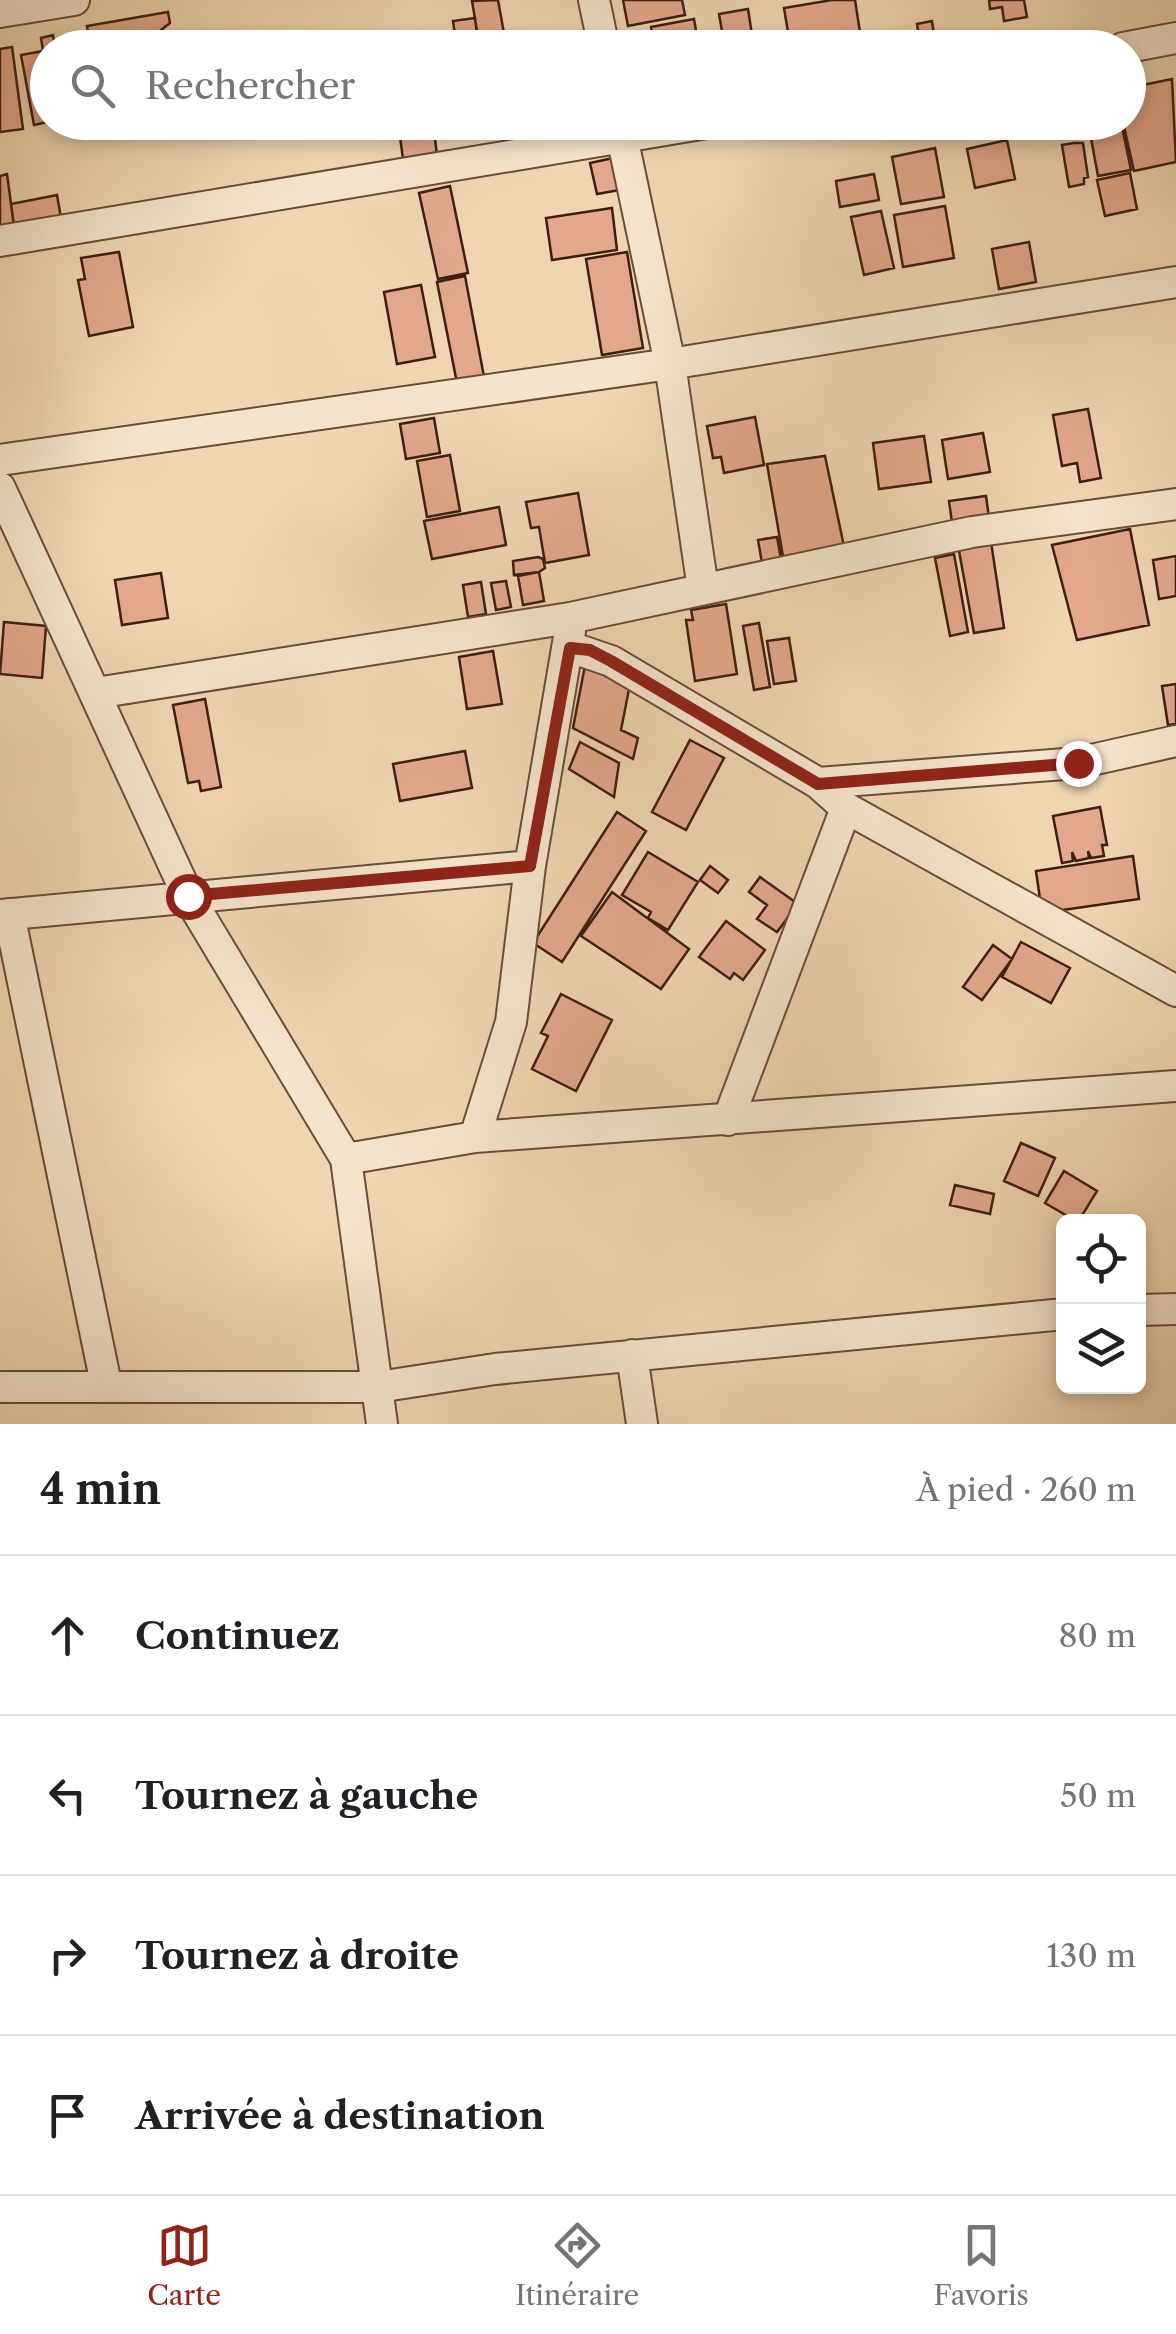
<!DOCTYPE html>
<html lang="fr">
<meta charset="utf-8">
<style>
body{margin:0;font-family:"Libre Caslon Text",serif;background:#f6f6f6;color:#202124}
.controls{position:absolute;right:30px;bottom:30px;display:grid;overflow:hidden;border-radius:15px;box-shadow:0 5px 15px #0003}
.controls button{width:90px;height:90px;display:grid;place-items:center;padding:0;border:0;border-bottom:2px solid #e0e0e0;background:#fff;color:#202124;font:50px sans-serif}
.stop{position:absolute;width:30px;height:30px;margin:-22px;border:8px solid #8f2418;border-radius:50%;background:#fff}
.stop.end{background:#8f2418;border-color:#fff;box-shadow:0 2px 10px #0008}
.list{margin:0;padding:0;list-style:none}
h2{display:flex;justify-content:space-between;align-items:center;height:130px;margin:0;padding:0 40px;font-size:42px}
h2 small{font-size:32px;font-weight:400;color:#757577}
.list li{display:grid;grid-template-columns:65px 1fr auto;gap:30px;align-items:center;box-sizing:border-box;height:160px;padding:0 40px;border-top:2px solid #e0e0e0}
.list b{display:block;font-size:38px;white-space:nowrap}
.list em{font-size:32px;font-style:normal;color:#757577}
.icon{flex:none;width:55px;height:55px;fill:none;stroke:currentColor;stroke-width:2;stroke-linecap:round;stroke-linejoin:round}
.map{position:relative;flex:none;width:1176px;height:1424px;overflow:hidden}
.search{position:absolute;background:#fff;box-shadow:0 5px 15px #0003;left:30px;right:30px;top:30px;height:110px;display:flex;align-items:center;gap:25px;box-sizing:border-box;padding:0 35px;border-radius:55px;color:#757577;font-size:38px}
.sheet{height:770px;background:#fff}
nav{display:flex;justify-content:space-around;align-items:center;box-sizing:border-box;height:140px;border-top:2px solid #e0e0e0;background:#fff;font-size:28px;color:#757577}
nav a{display:grid;justify-items:center;gap:5px}
nav .on{color:#8f2418}
.map>svg:first-child{display:block}
</style>
<div class="map">
<svg width="1176" height="1424" viewBox="0 0 1176 1424">
<rect width="100%" height="100%" fill="#efd6b1"/>
<filter id="stains"><feTurbulence type="fractalNoise" baseFrequency=".002" numOctaves="4"/><feColorMatrix values="0 0 0 0 .2 0 0 0 0 .09 0 0 0 0 .02 0 0 0 .5 -.17"/></filter>
<radialGradient id="worn" r=".72"><stop offset=".6" stop-color="#630" stop-opacity="0"/><stop offset="1" stop-color="#630" stop-opacity=".3"/></radialGradient>
<path fill="#e3a88c" stroke="#3f1e11" stroke-width="2.5" d="M498 0 505 39 479 43 472 1Z
M623 0H682L685 15 628 26Z
M832 0H855L860 32 790 44 784 8Z
M989 0H1024L1027 17 1004 21 1002 7 990 9Z
M748 9 754 48H725L719 14Z
M168 12 170 23 161 30 164 48H95L93 33H88L87 26Z
M475 18 479 48H465L464 41 456 42 453 21Z
M694 19 699 48H655L651 27Z
M932 21 935 42 920 45 917 24Z
M53 35 55 48H48V76L32 80 39 91V86L48 84V122L34 125 21 55 43 51 41 38Z
M12 47 23 129 0 132V49Z
M1172 79 1176 162 1134 171 1123 122H1128V88Z
M1088 122H1121L1131 170 1098 176Z
M433 124 437 155 403 159 399 129Z
M1007 140 1015 179 975 188 967 149Z
M1074 143H1083L1088 177 1084 178V184L1069 187 1062 145Z
M935 148 944 197 901 204 892 157Z
M618 157 625 189 597 194 590 163Z
M1130 173 1137 209 1105 216 1097 180Z
M7 174 14 226 0 228V176Z
M874 174 879 200 840 207 836 181Z
M450 186 468 273 438 279 419 193Z
M57 195 61 218 14 226 11 204Z
M945 206 954 258 903 267 894 215Z
M612 208 617 250 552 260 546 218Z
M881 211 894 268 864 275 851 217Z
M1029 242 1036 282 999 289 992 249Z
M119 252 133 327 89 336 78 280 85 279 81 258Z
M627 252 643 348 602 355 586 259Z
M465 276 485 382 458 388 437 282Z
M421 285 435 357 397 364 384 292Z
M1088 409 1101 478 1080 482 1077 463 1062 466 1053 415Z
M755 417 764 465 724 473 721 457 713 458 707 426Z
M434 418 440 453 406 459 400 424Z
M983 433 990 472 948 479 942 440Z
M924 436 931 482 879 489 873 443Z
M450 455 460 511 427 517 417 461Z
M825 456 846 556 785 568 767 464Z
M578 493 589 555 545 563 539 527 531 528 526 502Z
M986 496 990 525 953 530 949 501Z
M499 507 506 545 432 559 424 521Z
M1130 529 1149 625 1077 640 1052 545Z
M990 535 1004 628 974 633 957 540Z
M777 537 781 559 762 563 758 540Z
M954 554 968 632 950 636 935 558Z
M1176 556V596L1159 599 1153 560Z
M538 557 543 559 545 568 539 572 514 575 513 561Z
M539 572 544 601 523 605 518 576Z
M161 573 168 618 122 625 115 580Z
M506 581 511 607 496 610 491 583Z
M481 582 486 614 468 617 463 585Z
M726 604 737 674 695 681 686 620H693L691 610Z
M4 622 46 626 42 678 0 674Z
M759 623 770 687 754 690 743 626Z
M789 638 796 681 774 684 767 641Z
M493 651 502 704 467 709 459 657Z
M587 655 631 679 621 730 638 738 633 759 573 728Z
M1176 684V724L1168 725 1162 686Z
M205 699 221 787 201 791 199 781 188 783 173 705Z
M690 740 724 758 686 830 652 812Z
M580 742 619 763 614 797 569 769Z
M465 751 472 788 400 801 393 764Z
M1100 807 1107 845H1102L1104 856 1091 858 1088 851 1089 858 1076 861 1072 852 1073 861 1062 863 1053 816Z
M617 812 646 831 562 962 533 943Z
M648 852 698 882 668 930 648 918 651 912 622 895Z
M1133 856 1139 899 1042 913 1036 871Z
M710 866 728 880 718 893 700 880Z
M760 877 798 904 777 932 757 919 767 905 749 892Z
M612 892 689 949 661 989 581 936Z
M726 921 765 950 743 980 734 973 730 979 699 957Z
M1021 942 1070 968 1051 1003 1002 977Z
M993 945 1012 959 982 1000 963 987Z
M561 994 612 1020 576 1091 532 1069 548 1036 541 1033Z
M1021 1143 1055 1158 1038 1196 1004 1181Z
M1064 1171 1097 1191 1078 1222 1045 1203Z
M955 1185 994 1194 990 1214 950 1205Z"/>
<g fill="none" stroke-linecap="round" stroke-linejoin="round">
<g stroke="#6b4c39" stroke-width="34">
<path id="street" d="M594 0 604 48
M0 12 74 0
M1123 48 1176 38
M619 122 670 364 703 589
M0 241 713 122
M0 460 670 364 1176 282
M0 488 188 896 346 1159 382 1424
M570 647 611 661 818 783 846 808 1176 991
M96 693 570 618 972 532 1176 504
M818 783 1078 763 1176 741
M9 914 106 1384
M0 915 530 866
M728 1120 846 808
M475 1137 511 1022 530 866 570 631
M346 1159 475 1137 1176 1086
M1138 1310 1176 1309
M632 1355 642 1424
M0 1387H378L495 1369 1064 1314"/>
</g>
<use href="#street" stroke="#f5e4cc" stroke-width="30"/>
</g>
<g fill="none" stroke-linecap="round" stroke-linejoin="round">
<path stroke="#8f2418" stroke-width="12" d="M188 896 530 866 570 648 590 650 611 661 818 784 1078 763"/>
</g>
<rect width="100%" height="100%" filter="url(#stains)"/>
<rect width="100%" height="100%" fill="url(#worn)"/>
</svg>
<div class="controls">
<button><svg class="icon" aria-label="locate" viewBox="0 0 24 24"><circle cx="12" cy="12" r="6"/><path d="M12 2v4M12 18v4M2 12h4M18 12h4"/></svg></button>
<button><svg class="icon" aria-label="layers" viewBox="0 0 24 24"><path d="M12 4l9 5-9 5-9-5zM3 14l9 5 9-5"/></svg></button>
</div>
<div class="stop" style="left:188px;top:896px"></div>
<div class="stop end" style="left:1078px;top:763px"></div>
<div class="search"><svg class="icon" aria-label="search" viewBox="0 0 24 24"><circle cx="10" cy="10" r="6"/><path d="M15 15l6 6"/></svg>Rechercher</div>
</div>
<section class="sheet">
<h2>4 min<small>À pied · 260 m</small></h2>
<ul class="list">
<li><svg class="icon" aria-label="ahead" viewBox="0 0 24 24"><path d="M12 20V5M6 11l6-6 6 6"/></svg><div><b>Continuez</b></div><em>80 m</em></li>
<li><svg class="icon" aria-label="left" viewBox="0 0 24 24"><path d="M17 20v-9H6M10 6l-5 5 5 5"/></svg><div><b>Tournez à gauche</b></div><em>50 m</em></li>
<li><svg class="icon" aria-label="right" viewBox="0 0 24 24"><path d="M7 20v-9h11M14 6l5 5-5 5"/></svg><div><b>Tournez à droite</b></div><em>130 m</em></li>
<li><svg class="icon" aria-label="arrive" viewBox="0 0 24 24"><path d="M6 21V4h12l-3 4 3 4H6"/></svg><div><b>Arrivée à destination</b></div></li>
</ul>
</section>
<nav>
<a class="on"><svg class="icon" aria-label="map" viewBox="0 0 24 24"><path d="M3 6l6-2 6 2 6-2v14l-6 2-6-2-6 2zM9 4v14M15 6v14"/></svg>Carte</a>
<a><svg class="icon" aria-label="directions" viewBox="0 0 24 24"><path d="M12 3l9 9-9 9-9-9zM9 14v-3h6M13 9l2 2-2 2"/></svg>Itinéraire</a>
<a><svg class="icon" aria-label="saved" viewBox="0 0 24 24"><path d="M7 4h10v16l-5-4-5 4z"/></svg>Favoris</a>
</nav>
